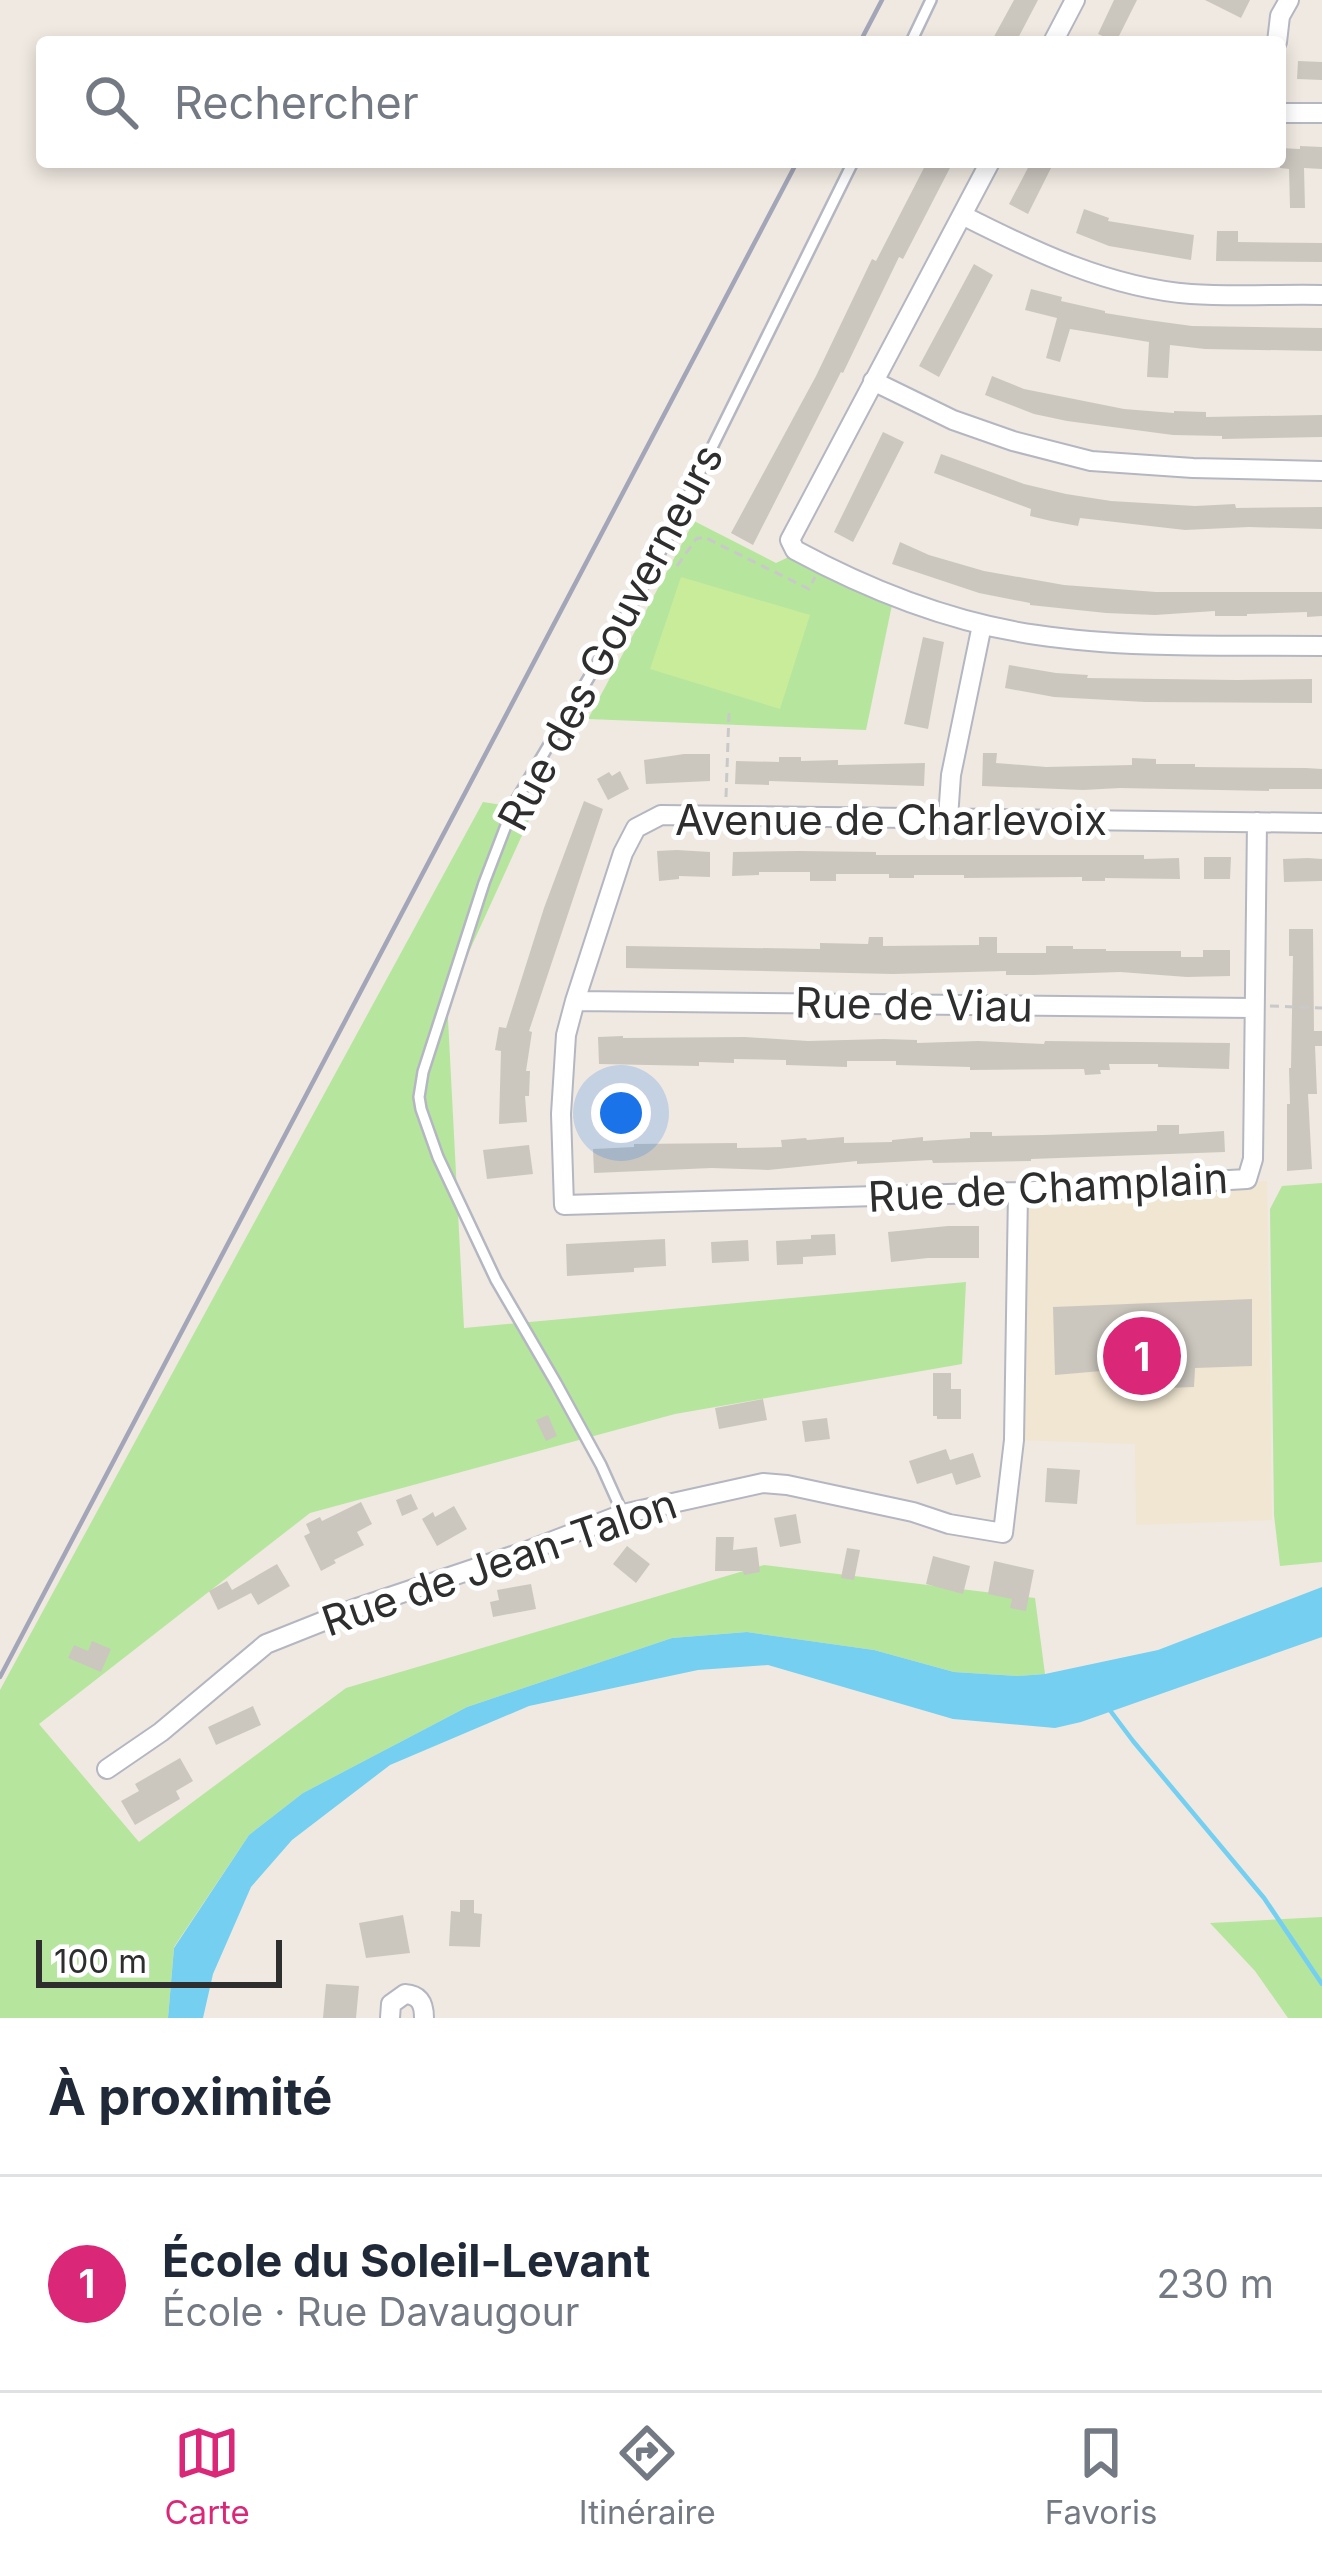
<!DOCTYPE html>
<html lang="fr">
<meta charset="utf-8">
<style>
body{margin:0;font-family:Inter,sans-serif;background:#f2f2f3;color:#1f2937}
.scale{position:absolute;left:36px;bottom:30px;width:246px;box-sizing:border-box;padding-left:12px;border:6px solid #2e2e2e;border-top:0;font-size:33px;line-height:42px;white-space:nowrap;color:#2e2e2e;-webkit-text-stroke:9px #fff;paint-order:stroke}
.you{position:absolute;left:621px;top:1113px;width:42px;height:42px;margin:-30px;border:9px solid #fff;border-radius:50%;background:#1a73e8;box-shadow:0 0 0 18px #1a73e833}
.badge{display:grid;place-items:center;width:78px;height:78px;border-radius:50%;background:#db2777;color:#fff;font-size:39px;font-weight:700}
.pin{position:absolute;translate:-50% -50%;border:6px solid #fff;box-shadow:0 3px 12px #0006}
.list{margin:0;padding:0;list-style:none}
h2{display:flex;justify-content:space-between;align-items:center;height:156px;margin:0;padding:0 48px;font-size:51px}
h2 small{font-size:39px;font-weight:400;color:#747a83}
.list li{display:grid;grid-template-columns:78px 1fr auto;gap:36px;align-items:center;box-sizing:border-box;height:216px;padding:0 48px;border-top:3px solid #e0e1e3}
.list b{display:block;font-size:45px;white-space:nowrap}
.list p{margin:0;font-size:39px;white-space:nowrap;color:#747a83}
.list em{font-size:39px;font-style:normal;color:#747a83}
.icon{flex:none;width:66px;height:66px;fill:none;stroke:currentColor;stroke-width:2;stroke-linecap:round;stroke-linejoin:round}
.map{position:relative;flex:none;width:1322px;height:2018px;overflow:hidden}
.search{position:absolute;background:#fff;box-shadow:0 6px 18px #0003;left:36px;right:36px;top:36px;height:132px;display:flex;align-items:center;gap:30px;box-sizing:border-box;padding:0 42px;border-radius:12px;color:#747a83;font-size:45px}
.sheet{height:372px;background:#fff}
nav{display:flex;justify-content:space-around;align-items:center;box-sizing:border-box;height:168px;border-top:3px solid #e0e1e3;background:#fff;font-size:33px;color:#747a83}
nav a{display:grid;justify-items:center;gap:6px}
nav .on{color:#db2777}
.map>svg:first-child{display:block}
</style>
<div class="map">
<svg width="1322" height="2018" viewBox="0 0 1322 2018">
<rect width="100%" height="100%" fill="#efe9e1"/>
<path fill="#f0e6d1" d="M1267 1181 1272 1520 1136 1525 1135 1444 1014 1440 1018 1197Z"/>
<path fill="#b6e59e" d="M694 521 776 563 793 555 893 600 866 730 588 719Z
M483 802 514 807 529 820 447 1000 464 1328 966 1282 962 1364 675 1414 310 1513 39 1724 139 1842 346 1688 764 1565 1035 1598 1045 1674 1018 1676 954 1672 874 1650 747 1632 672 1638 467 1707 303 1793 249 1835 174 1947 168 2018H0V1690Z
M1322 1183V1562L1280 1566 1274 1515 1270 1209 1282 1186Z
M1322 1917V2018H1288L1255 1971 1210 1923Z"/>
<path fill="#c9ec9a" d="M681 577 810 615 780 709 650 669Z"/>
<path fill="#75cff0" d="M1322 1587V1637L1081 1722 1055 1728 953 1719 768 1665 698 1670 529 1706 390 1765 292 1840 251 1887 213 1974 203 2018H168L174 1948 249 1835 303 1793 467 1707 672 1638 747 1632 874 1650 954 1672 1018 1676 1045 1674 1158 1650Z"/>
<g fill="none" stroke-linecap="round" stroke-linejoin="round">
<path stroke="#75cff0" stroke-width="4.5" d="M1109 1709 1133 1741 1264 1898 1322 1984"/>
</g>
<path fill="#cbc7bf" d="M1014 0H1038L1016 42H991Z
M1114 0H1137L1116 42 1098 34Z
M1205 0H1250L1241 18Z
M1298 61 1322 62V80L1297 79Z
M1300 146 1322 147V169L1304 168 1305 208H1290L1289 169 1280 168V148L1300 149Z
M927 162H953L903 259 899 257 843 373 841 372 753 545 731 533 816 376 872 259 876 261Z
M1031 162H1054L1028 214 1009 204Z
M1084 209 1109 218 1108 221 1194 235 1191 260 1109 246 1076 233Z
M1217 231H1238V242L1322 243V262L1216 261Z
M974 264 993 275 939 377 919 366Z
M1031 289 1062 297 1061 301 1105 311V313L1148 320 1192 326 1322 328V351L1205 349 1170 345 1168 378 1147 377 1149 342 1070 329 1060 362 1046 358 1057 318 1025 310Z
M992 376 1024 389 1124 409 1174 413V411L1206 412V417L1322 415V437L1222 439V436L1173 435 1067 421 1034 414 985 395Z
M883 432 904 442 853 542 834 532Z
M941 454 1024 484 1066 494 1111 501 1195 506 1235 504 1236 508 1322 507V529L1249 527 1185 530 1080 518 1078 526 1051 521 1030 516 1031 509 934 473Z
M900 542 929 555 984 571 1064 585 1156 592H1322V616L1307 617V612L1247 614V616H1215V611L1155 615 1106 613 1030 605V603L979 593 892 564Z
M923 637 944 642 928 729 904 724Z
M1009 665 1056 673 1088 675 1087 678 1237 680 1312 679V703L1145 702 1054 697 1005 688Z
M983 753H997L996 763 1046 767 1132 765V758L1156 759V764H1195V767L1306 768 1322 769V789H1269V791L1120 788 1083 790 982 786Z
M684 754H710V781L646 784 644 760Z
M779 757H801V761L838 760V765L925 763 924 786 769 781V785L735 784 736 761 779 762Z
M620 771 629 789 608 800 597 779 609 772 612 776Z
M584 801 603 809 529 1031 532 1032 526 1071H530L529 1096H525L527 1122 499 1124 501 1051 495 1050 499 1027 506 1028 544 908Z
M677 850 710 852V877L679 876V879L659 881 657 851Z
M799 851 876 852V855H1144V859L1179 858 1180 879 1105 878V881H1082V877L964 878V875H914V878H889V874H836V881H810V872H759V875L732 876 733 852Z
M1204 857H1231L1230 879H1204Z
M1308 858 1322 859V881L1284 882 1283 859Z
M1289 929H1313L1314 1031H1322V1046H1315L1317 1094H1308L1312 1169 1287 1171V1104H1290L1289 1068H1291L1293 956H1289Z
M869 937H883V946L979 945V937H997V953H1046V946H1073V949H1106V951H1181V957H1203V950H1230V976L1187 977 1120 972 1034 975H1006V971L893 974 626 968V946L820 949V943L868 944Z
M623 1036V1038L745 1037 808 1041 884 1039 917 1040V1043L978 1041 1044 1044 1045 1041 1230 1043 1229 1069 1158 1067V1064H1109L1110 1070H1100L1101 1074 1085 1075 1084 1069 970 1070V1067L896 1065V1061H847V1067L786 1065V1060L734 1059V1063L699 1062V1066L599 1064 598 1037Z
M1157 1125H1179V1134L1224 1131 1225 1152 1031 1159V1161L933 1163 932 1160 857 1164V1161L768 1170 712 1168 594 1173 593 1149 634 1147V1144L737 1143V1148L782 1147 781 1140 806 1138 807 1140 844 1137V1143L892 1142V1140L923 1137V1141L970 1138V1132H992V1136L1044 1135 1157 1131Z
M529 1145 533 1174 487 1179 483 1150Z
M948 1226H979V1258H928L891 1262 888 1232Z
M835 1234 836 1255 803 1257V1264L777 1265 776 1241 811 1239V1235Z
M665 1239 666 1266 634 1268V1272L567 1276 566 1244Z
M748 1240 749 1261 712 1263 711 1242Z
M1252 1299V1366L1195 1368 1194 1387 1112 1390 1113 1370 1055 1375 1053 1307Z
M933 1373H951V1389H961V1419H937V1416H933Z
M763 1399 767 1420 719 1429 715 1408Z
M548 1415 557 1436 546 1441 536 1420Z
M827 1418 830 1439 805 1442 802 1421Z
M946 1449 950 1460 973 1453 981 1477 956 1485 952 1473 917 1484 909 1461Z
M1047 1468 1080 1470 1077 1504 1045 1502Z
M411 1494 418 1509 402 1516 396 1500Z
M361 1502 372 1524 357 1532 364 1545 334 1560 336 1563 321 1571 304 1536 310 1533 306 1524 320 1517 322 1521Z
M454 1506 467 1529 437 1546 422 1519 433 1512 435 1517Z
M796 1514 801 1543 780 1547 774 1518Z
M716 1537H734L733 1550 757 1547 760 1572 744 1575 743 1571H715Z
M627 1546 650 1564 636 1583 613 1564Z
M847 1548 860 1550 854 1580 841 1578Z
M933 1556 970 1566 963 1594 926 1584Z
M994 1561 1034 1570 1026 1611 1010 1608 1012 1599 988 1594Z
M277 1564 290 1586 258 1605 251 1593 218 1610 209 1591 227 1581 232 1590Z
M531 1584 536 1609 493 1617 490 1602 499 1600 497 1590Z
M92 1641 111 1649 101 1672 68 1658 74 1645 88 1651Z
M253 1706 261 1725 216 1745 208 1727Z
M180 1758 193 1781 176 1791 180 1799 135 1825 121 1801 139 1791 135 1784Z
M460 1900H474V1913L482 1914 480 1947 449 1946 451 1911 460 1912Z
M403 1915 410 1953 366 1958 359 1923Z
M326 1984 359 1986 356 2018H323Z"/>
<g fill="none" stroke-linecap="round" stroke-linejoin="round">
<g stroke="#b4b7c1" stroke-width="14">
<path id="service" d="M911 42 931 0
M623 1514 601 1465 556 1383 496 1280 438 1157 421 1109 419 1097 423 1072 484 883 515 802 645 583 853 162"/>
</g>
<g stroke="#b4b7c1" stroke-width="22">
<path id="minor" d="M1053 42 1075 0
M1277 42 1280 16 1289 0
M1280 113H1322
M990 162 790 540 795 550C869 590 953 623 1037 635 1131 649 1228 645 1322 646
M962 215C1033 251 1110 288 1191 294 1234 297 1279 294 1322 295
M873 381 953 420 1013 441 1091 461 1193 468 1322 471
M948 818 951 775 982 625
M1257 822 1253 1159 1247 1179 1018 1192 564 1205 561 1114 566 1035 575 1001 623 853 636 828 661 815 1322 823
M575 1001 1253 1008
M107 1769 161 1732 266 1644 354 1609 527 1551 623 1514 763 1483 787 1485 913 1512 949 1524 1003 1533 1014 1440 1018 1192
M390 2018 391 2004 405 1994C420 1995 424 2004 424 2018"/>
</g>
<path stroke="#c9c9c9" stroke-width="3" stroke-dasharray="9 6" stroke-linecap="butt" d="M677 566 696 539 704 537 809 589 815 577
M726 797 729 713
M1270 1006 1322 1008"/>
<use href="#service" stroke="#fff" stroke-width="9"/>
<use href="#minor" stroke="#fff" stroke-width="18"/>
<path stroke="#a3a6b8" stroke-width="4.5" d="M860 42 882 0
M0 1677 797 162"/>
</g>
<g text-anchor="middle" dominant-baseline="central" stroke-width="10" stroke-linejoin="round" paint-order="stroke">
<g font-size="42" fill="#2e2e2e" stroke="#fff">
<text transform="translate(610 637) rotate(-62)">Rue des Gouverneurs</text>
<text x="891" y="819">Avenue de Charlevoix</text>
<text transform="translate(914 1004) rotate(1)">Rue de Viau</text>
<text transform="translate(1048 1187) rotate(-3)">Rue de Champlain</text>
<text transform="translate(499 1562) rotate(-19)">Rue de Jean-Talon</text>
</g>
</g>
</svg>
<div class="scale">100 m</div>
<div class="you"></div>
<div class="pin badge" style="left:1142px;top:1356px">1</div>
<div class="search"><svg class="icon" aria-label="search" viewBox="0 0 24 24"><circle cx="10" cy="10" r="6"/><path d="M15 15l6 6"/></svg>Rechercher</div>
</div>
<section class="sheet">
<h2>À proximité<small></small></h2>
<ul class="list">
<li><span class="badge">1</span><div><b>École du Soleil-Levant</b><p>École · Rue Davaugour</p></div><em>230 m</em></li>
</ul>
</section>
<nav>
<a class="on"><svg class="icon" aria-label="map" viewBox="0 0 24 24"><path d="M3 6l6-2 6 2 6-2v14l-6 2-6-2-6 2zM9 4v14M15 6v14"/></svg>Carte</a>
<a><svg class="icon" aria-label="directions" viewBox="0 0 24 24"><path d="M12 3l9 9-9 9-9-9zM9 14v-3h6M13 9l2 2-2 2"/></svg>Itinéraire</a>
<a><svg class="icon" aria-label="saved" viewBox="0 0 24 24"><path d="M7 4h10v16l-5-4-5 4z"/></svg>Favoris</a>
</nav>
